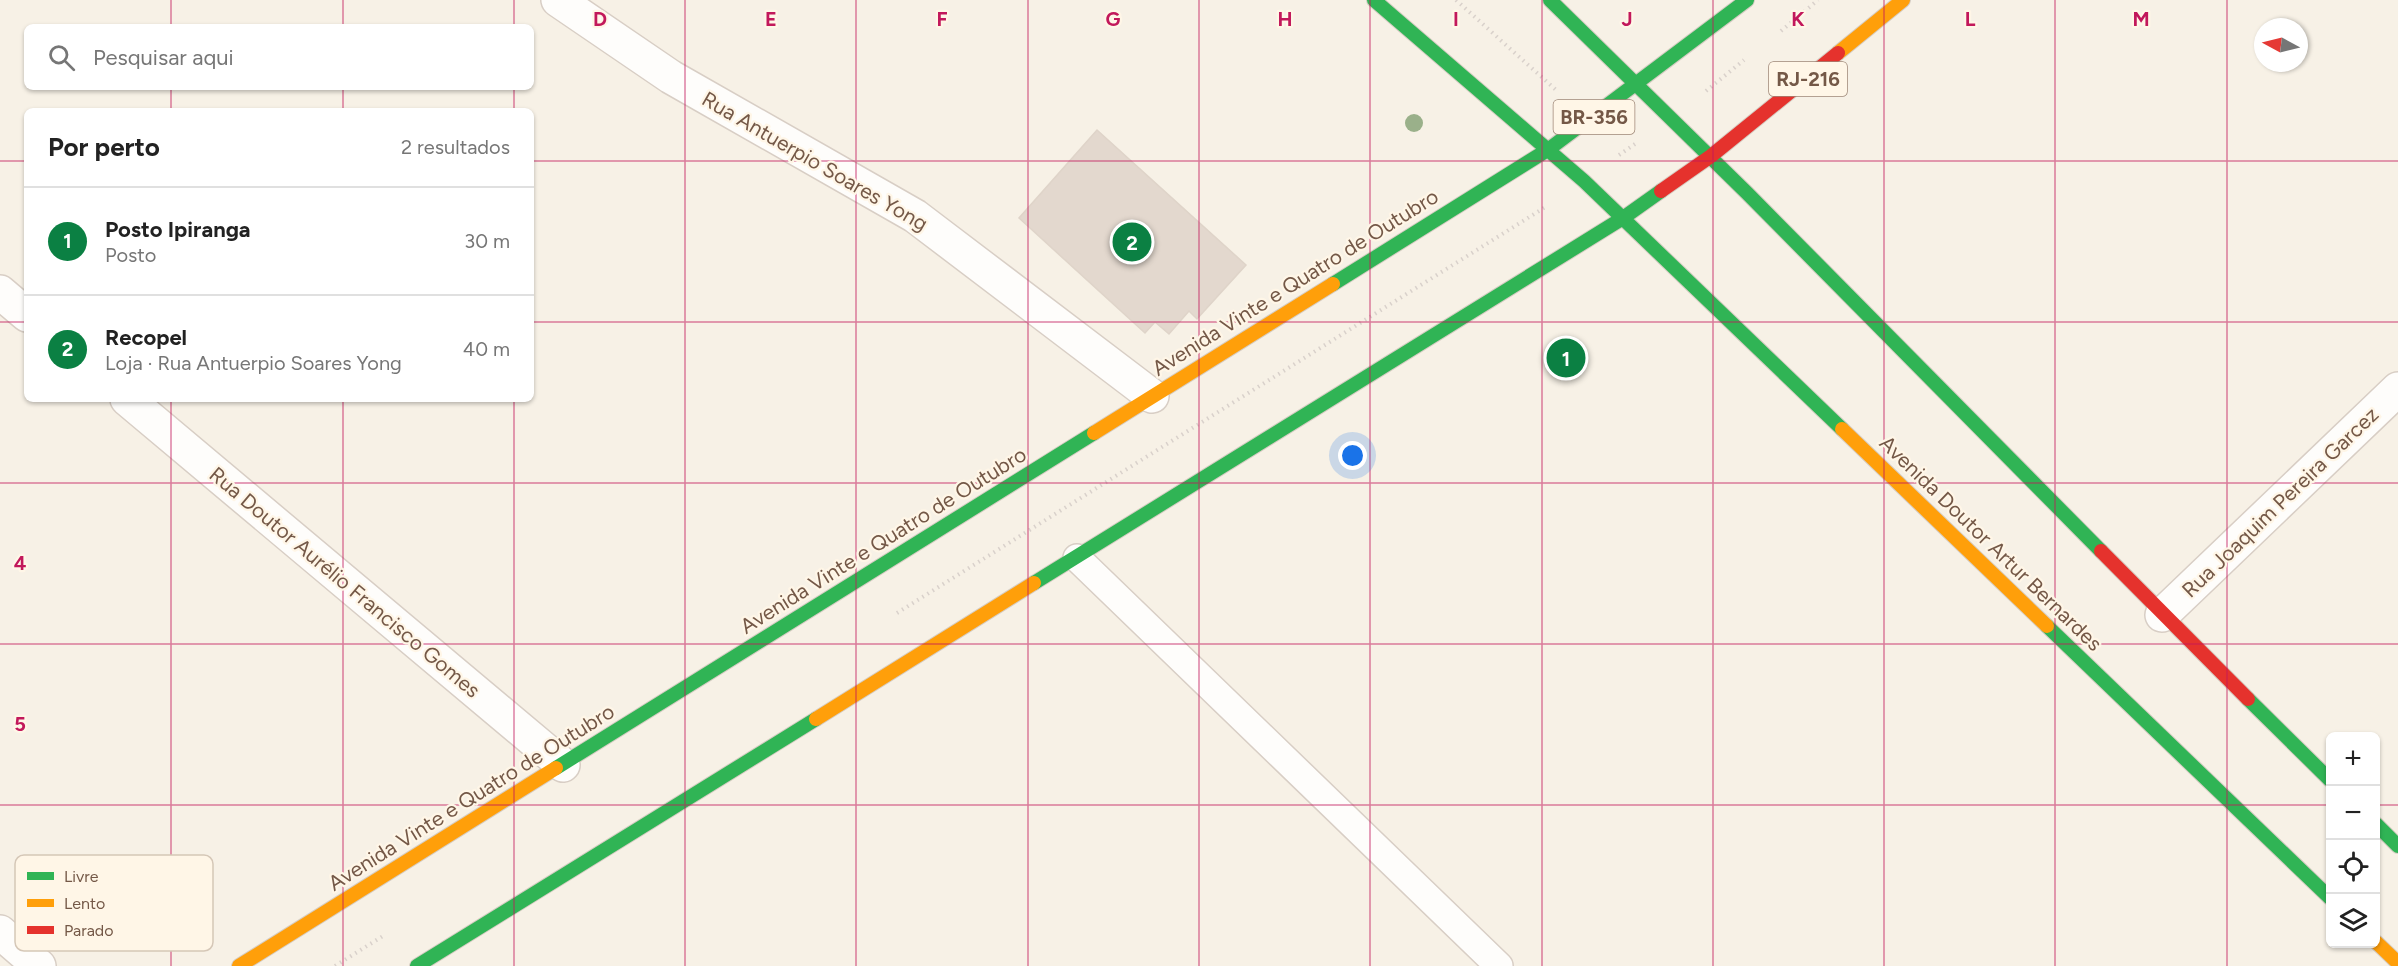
<!DOCTYPE html>
<html lang="pt">
<meta charset="utf-8">
<style>
body{margin:0;font-family:Figtree,sans-serif;background:#f6f6f6;color:#222}
.controls{position:absolute;right:18px;bottom:18px;display:grid;overflow:hidden;border-radius:9px;box-shadow:0 2px 4px #0004}
.controls button{width:54px;height:54px;display:grid;place-items:center;padding:0;border:0;border-bottom:2px solid #e0e0e0;background:#fff;color:#222;font:30px sans-serif}
.compass{position:absolute;left:2254px;top:18px;width:54px;height:54px;border-radius:50%;background:#fff;box-shadow:0 2px 4px #0004;rotate:277deg}
.you{position:absolute;left:1353px;top:456px;width:21px;height:21px;margin:-15px;border:4px solid #fff;border-radius:50%;background:#1a73e8;box-shadow:0 0 0 9px #1a73e833}
.badge{display:grid;place-items:center;width:39px;height:39px;border-radius:50%;background:#0b8043;color:#fff;font-size:20px;font-weight:700}
.pin{position:absolute;translate:-50% -50%;border:3px solid #fff;box-shadow:0 2px 6px #0006}
.list{margin:0;padding:0;list-style:none}
h2{display:flex;justify-content:space-between;align-items:center;height:78px;margin:0;padding:0 24px;font-size:26px}
h2 small{font-size:20px;font-weight:400;color:#767676}
.list li{display:grid;grid-template-columns:39px 1fr auto;gap:18px;align-items:center;box-sizing:border-box;height:108px;padding:0 24px;border-top:2px solid #e0e0e0}
.list b{display:block;font-size:22px;white-space:nowrap}
.list p{margin:0;font-size:20px;white-space:nowrap;color:#767676}
.list em{font-size:20px;font-style:normal;color:#767676}
.icon{flex:none;width:33px;height:33px;fill:none;stroke:currentColor;stroke-width:2;stroke-linecap:round;stroke-linejoin:round}
.map{position:relative;flex:none;width:2398px;height:966px;overflow:hidden}
.search{position:absolute;background:#fff;box-shadow:0 2px 4px #0004;left:24px;top:24px;width:510px;height:66px;display:flex;align-items:center;gap:15px;box-sizing:border-box;padding:0 21px;border-radius:9px;color:#767676;font-size:22px}
.panel{position:absolute;background:#fff;box-shadow:0 2px 4px #0004;left:24px;top:108px;width:510px;height:294px;border-radius:9px}
.map>svg:first-child{display:block}
</style>
<div class="map">
<svg width="2398" height="966" viewBox="0 0 2398 966">
<rect width="100%" height="100%" fill="#f7f1e6"/>
<path fill="#e3d8ce" stroke="#dfd4c9" stroke-width="1.5" d="M1097 130 1246 265 1197 319 1189 311 1169 334 1155 322 1145 333 1019 218Z"/>
<g fill="none" stroke-linecap="round" stroke-linejoin="round">
<g stroke="#d8cec5" stroke-width="30">
<path id="lane" d="M1077 558 1499 966"/>
</g>
<g stroke="#d8cec5" stroke-width="36">
<path id="street" d="M558 0 671 77 915 216 1152 396
M0 292 27 315
M127 399 563 765
M2162 615 2398 389
M0 932 39 966"/>
</g>
<g stroke="#d6cdc3" stroke-width="16">
<path id="fast" d="M1374 0 1584 181 1842 429
M1550 0 1747 193 2101 551
M1333 284 1549 149 1747 0
M1034 583 1623 218 1661 191
M2047 626 2330 898
M2248 699 2330 780
M556 768 1094 433
M2376 824 2398 846
M417 966 816 719"/>
</g>
<g stroke="#d6cdc3" stroke-width="16">
<path id="slow" d="M1838 53 1903 0
M1842 429 2047 626
M1094 433 1333 284
M816 719 1034 583
M2376 942 2398 963
M239 966 556 768"/>
</g>
<g stroke="#d6cdc3" stroke-width="16">
<path id="jam" d="M1661 191 1711 156 1838 53
M2101 551 2248 699"/>
</g>
<path stroke="#d9d1cb" stroke-width="4" stroke-dasharray="1.5 4.5" stroke-linecap="butt" d="M1456 0 1556 90
M1781 31 1818 0
M1706 91 1744 60
M1619 155 1635 144
M897 613 1547 206
M335 966 383 936"/>
<use href="#lane" stroke="#fefdfb" stroke-width="27"/>
<use href="#street" stroke="#fefdfb" stroke-width="33"/>
<use href="#fast" stroke="#30b455" stroke-width="14"/>
<use href="#slow" stroke="#ff9f0a" stroke-width="14"/>
<use href="#jam" stroke="#e5322d" stroke-width="14"/>
</g>
<circle fill="#9ab08a" cx="1414" cy="123" r="9"/>
<path fill="none" stroke="#c2185b" stroke-width="1.5" stroke-opacity="0.55" d="M171 0V27M343 0V27M514 0V27M685 0V966M856 0V966M1028 0V966M1199 0V966M1370 0V966M1542 0V966M1713 0V966M1884 0V966M2055 0V966M2227 0V966M171 87V111M343 87V111M514 87V111M0 161H27M531 161H2398M0 322H27M531 322H2398M171 399V966M343 399V966M514 399V966M0 483H2398M0 644H2398M0 805H2330M2376 805H2398"/>
<g text-anchor="middle" dominant-baseline="central" stroke-width="4.5" stroke-linejoin="round" paint-order="stroke">
<g fill="#fff6e7" stroke="#9e8777" stroke-width="1.5">
<rect x="1769" y="62" width="78" height="34" rx="4.5"/>
<rect x="1553.5" y="100" width="81" height="34" rx="4.5"/>
</g>
<g font-size="20" font-weight="bold" fill="#745847">
<text x="1808" y="79">RJ-216</text>
<text x="1594" y="117">BR-356</text>
</g>
<g font-size="21" fill="#745847" stroke="#fff6e7">
<text transform="translate(815 161) rotate(30)">Rua Antuerpio Soares Yong</text>
<text transform="translate(1295 282) rotate(-32)">Avenida Vinte e Quatro de Outubro</text>
<text transform="translate(2280 502) rotate(-44)">Rua Joaquim Pereira Garcez</text>
<text transform="translate(883 540) rotate(-32)">Avenida Vinte e Quatro de Outubro</text>
<text transform="translate(1991 543) rotate(44)">Avenida Doutor Artur Bernardes</text>
<text transform="translate(345 582) rotate(40)">Rua Doutor Aurélio Francisco Gomes</text>
<text transform="translate(471 797) rotate(-32)">Avenida Vinte e Quatro de Outubro</text>
</g>
</g>
<rect x="15" y="855" width="198" height="96" rx="9" fill="#fff6e7" stroke="#d5c7b7" stroke-width="1.5"/>
<rect x="27" y="872" width="27" height="8" fill="#30b455"/>
<rect x="27" y="899" width="27" height="8" fill="#ff9f0a"/>
<rect x="27" y="926" width="27" height="8" fill="#e5322d"/>
<g font-size="16" fill="#745847">
<text x="64" y="882">Livre</text>
<text x="64" y="909">Lento</text>
<text x="64" y="936">Parado</text>
</g>
<g font-size="20" text-anchor="middle" font-weight="bold" fill="#c2185b" stroke="#fff6e7" stroke-width="4.5" stroke-linejoin="round" paint-order="stroke">
<text x="600" y="26">D</text>
<text x="771" y="26">E</text>
<text x="942" y="26">F</text>
<text x="1113" y="26">G</text>
<text x="1285" y="26">H</text>
<text x="1456" y="26">I</text>
<text x="1627" y="26">J</text>
<text x="1798" y="26">K</text>
<text x="1970" y="26">L</text>
<text x="2141" y="26">M</text>
<text x="20" y="570">4</text>
<text x="20" y="731">5</text>
</g>
</svg>
<div class="controls">
<button>+</button>
<button>−</button>
<button><svg class="icon" aria-label="locate" viewBox="0 0 24 24"><circle cx="12" cy="12" r="6"/><path d="M12 2v4M12 18v4M2 12h4M18 12h4"/></svg></button>
<button><svg class="icon" aria-label="layers" viewBox="0 0 24 24"><path d="M12 4l9 5-9 5-9-5zM3 14l9 5 9-5"/></svg></button>
</div>
<svg class="compass" viewBox="-18 -18 36 36"><path d="M0-13l5 13h-10z" fill="#e53935"/><path d="M0 13l5-13h-10z" fill="#767676"/></svg>
<div class="you"></div>
<div class="pin badge" style="left:1566px;top:358px">1</div>
<div class="pin badge" style="left:1132px;top:242px">2</div>
<div class="search"><svg class="icon" aria-label="search" viewBox="0 0 24 24"><circle cx="10" cy="10" r="6"/><path d="M15 15l6 6"/></svg>Pesquisar aqui</div>
<section class="panel">
<h2>Por perto<small>2 resultados</small></h2>
<ul class="list">
<li><span class="badge">1</span><div><b>Posto Ipiranga</b><p>Posto</p></div><em>30 m</em></li>
<li><span class="badge">2</span><div><b>Recopel</b><p>Loja · Rua Antuerpio Soares Yong</p></div><em>40 m</em></li>
</ul>
</section>
</div>
